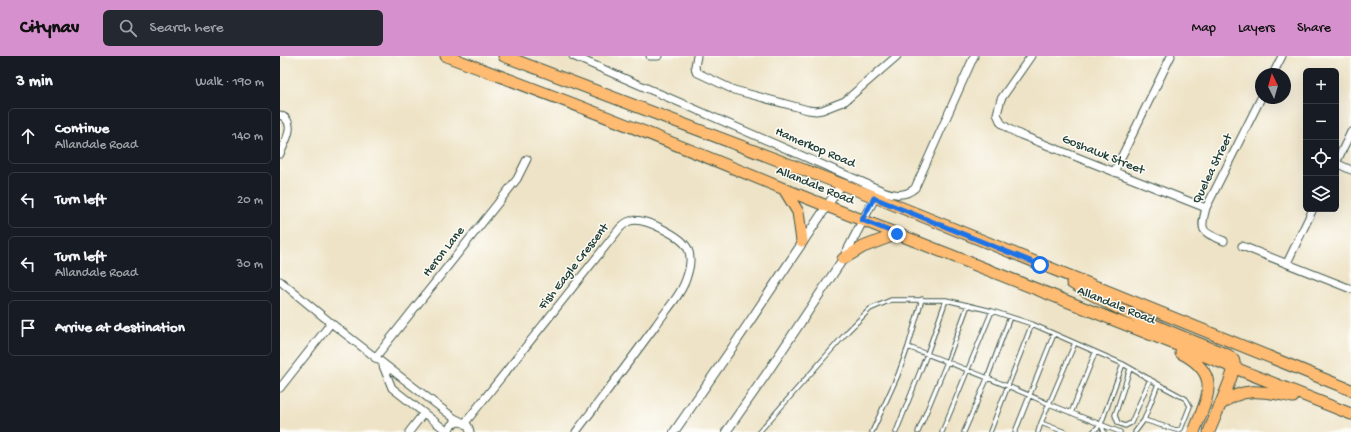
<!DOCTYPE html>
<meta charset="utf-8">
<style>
body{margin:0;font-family:"Gochi Hand",sans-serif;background:#242831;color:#f1f3f6}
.controls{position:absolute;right:12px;top:12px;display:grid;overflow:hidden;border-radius:6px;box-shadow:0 4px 16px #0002}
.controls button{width:36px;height:36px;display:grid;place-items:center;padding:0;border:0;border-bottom:1px solid #363941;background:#171b24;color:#f1f3f6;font:20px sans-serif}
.compass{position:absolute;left:975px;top:12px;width:36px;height:36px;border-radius:50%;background:#171b24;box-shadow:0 4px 16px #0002;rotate:355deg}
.stop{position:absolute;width:12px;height:12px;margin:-9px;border:3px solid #1a73e8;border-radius:50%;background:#fff}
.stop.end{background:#1a73e8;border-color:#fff;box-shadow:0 1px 4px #0008}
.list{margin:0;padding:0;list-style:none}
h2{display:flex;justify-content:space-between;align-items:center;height:52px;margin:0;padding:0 16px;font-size:17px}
h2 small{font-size:13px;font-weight:400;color:#9ea1a6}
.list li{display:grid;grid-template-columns:26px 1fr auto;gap:12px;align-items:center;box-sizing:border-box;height:56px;margin:0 8px 8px;padding:0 8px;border:1px solid #363941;border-radius:6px}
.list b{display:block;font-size:15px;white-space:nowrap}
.list p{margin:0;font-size:13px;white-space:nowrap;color:#9ea1a6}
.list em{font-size:13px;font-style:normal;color:#9ea1a6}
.icon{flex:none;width:22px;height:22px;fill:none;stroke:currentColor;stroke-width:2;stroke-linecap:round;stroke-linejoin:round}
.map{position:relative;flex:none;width:1071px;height:376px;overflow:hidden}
header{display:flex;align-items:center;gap:24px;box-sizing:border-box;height:56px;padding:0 20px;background:#d690ce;color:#111}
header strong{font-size:19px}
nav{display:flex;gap:22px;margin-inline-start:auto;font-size:14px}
.search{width:280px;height:36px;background:#242831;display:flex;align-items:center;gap:10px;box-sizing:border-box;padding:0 14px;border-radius:6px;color:#9ea1a6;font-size:15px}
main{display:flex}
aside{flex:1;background:#171b24}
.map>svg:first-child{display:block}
</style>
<header>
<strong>Citynav</strong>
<div class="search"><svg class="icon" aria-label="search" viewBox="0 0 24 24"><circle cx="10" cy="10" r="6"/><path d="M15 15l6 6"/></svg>Search here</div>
<nav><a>Map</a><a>Layers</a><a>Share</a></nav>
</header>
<main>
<aside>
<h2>3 min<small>Walk · 190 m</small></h2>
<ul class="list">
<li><svg class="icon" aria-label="ahead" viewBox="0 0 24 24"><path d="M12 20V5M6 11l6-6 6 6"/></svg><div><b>Continue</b><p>Allandale Road</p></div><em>140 m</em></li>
<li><svg class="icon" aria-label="left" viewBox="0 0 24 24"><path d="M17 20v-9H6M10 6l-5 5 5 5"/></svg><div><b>Turn left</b></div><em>20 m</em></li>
<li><svg class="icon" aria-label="left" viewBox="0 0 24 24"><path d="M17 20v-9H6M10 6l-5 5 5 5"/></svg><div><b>Turn left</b><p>Allandale Road</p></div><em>30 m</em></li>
<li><svg class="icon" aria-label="arrive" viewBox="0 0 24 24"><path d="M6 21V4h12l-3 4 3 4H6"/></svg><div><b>Arrive at destination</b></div></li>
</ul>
</aside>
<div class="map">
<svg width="1071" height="376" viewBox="0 0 1071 376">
<rect width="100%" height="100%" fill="#fdfcf7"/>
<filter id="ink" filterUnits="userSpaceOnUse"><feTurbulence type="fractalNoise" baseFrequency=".025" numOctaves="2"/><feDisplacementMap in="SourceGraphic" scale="8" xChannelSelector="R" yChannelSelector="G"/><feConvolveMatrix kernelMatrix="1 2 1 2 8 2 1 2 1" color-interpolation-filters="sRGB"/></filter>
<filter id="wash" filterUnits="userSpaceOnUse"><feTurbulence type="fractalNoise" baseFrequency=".012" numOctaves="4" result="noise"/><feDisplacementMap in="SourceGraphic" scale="16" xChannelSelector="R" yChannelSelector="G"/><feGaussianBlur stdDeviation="0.9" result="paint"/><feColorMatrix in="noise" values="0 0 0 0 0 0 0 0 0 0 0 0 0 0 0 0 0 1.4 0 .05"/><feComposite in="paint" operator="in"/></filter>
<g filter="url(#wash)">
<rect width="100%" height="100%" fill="#eee3c6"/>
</g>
<g filter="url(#ink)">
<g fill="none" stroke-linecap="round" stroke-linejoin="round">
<g stroke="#3e564a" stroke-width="5.5">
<path id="service" d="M795 287 769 348 840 376
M628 291C675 309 723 327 769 348L761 367
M850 313 835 359 838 367 845 370 851 367 870 323
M791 357 815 297
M864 364 896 374 901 373 910 350 906 343 878 328
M821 368 824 376
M479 376 568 275 590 253 611 244H666L712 255 752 268 843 308
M592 376 618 319 628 291 642 243
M616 376 647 298 666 244
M638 376 667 306 688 249
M662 376 712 255
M684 376 707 323 730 261
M710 376 752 268
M735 376 774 278
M758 376 761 367 785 376
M813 376 821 368 843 308 878 328 864 364 855 376"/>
</g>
<g stroke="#3e564a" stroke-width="9">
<path id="minor" d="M293 0 603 135C614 139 625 141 635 132L694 0
M370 0H378
M417 0 415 10 416 16 454 34 528 54 536 55 542 54 565 45 617 0
M751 0 721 43 717 58 721 67 729 73 741 79 926 152
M993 18 1002 0
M0 59C18 66 5 86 0 98
M1056 107 1071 76
M1056 107 1071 114
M834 116 891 0
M944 185C923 176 919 177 926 152L981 42
M962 190 1071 233
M1007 207 1033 153
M0 225 51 267 174 362 182 366
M95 302 237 123 247 103
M103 310 112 332 168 376
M0 332 51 267
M185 367 340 172C343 169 346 166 350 165 364 161 402 180 408 193 412 202 410 211 407 220 402 238 387 253 376 269 350 305 323 340 296 376
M129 376 143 358
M168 376 171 369 178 366C185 366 189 369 190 376"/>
</g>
<g stroke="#3e564a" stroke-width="10">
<path id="tertiary" d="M394 376 452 292 561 129
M446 376 487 317 563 203 595 141"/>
</g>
<g stroke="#3e564a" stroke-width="13">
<path id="primary" d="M166 0C280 42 392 86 504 133L1071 358
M224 0 595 141 1071 334
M504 133 518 156 522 185
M563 203 583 191 617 178
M792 227C841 257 895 278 948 299 950 301 954 303 954 306 957 314 933 364 929 376
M901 297C943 319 927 341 914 376
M940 349C963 329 987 336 1013 341"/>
</g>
<use href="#service" stroke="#fff" stroke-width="3.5"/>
<use href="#minor" stroke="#fff" stroke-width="7"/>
<use href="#tertiary" stroke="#fff" stroke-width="8"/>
<use href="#primary" stroke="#febb71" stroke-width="11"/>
</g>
</g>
<g fill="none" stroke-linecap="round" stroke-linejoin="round" filter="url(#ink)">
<path stroke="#1a73e8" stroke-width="5" d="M617 178 582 164 594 142 760 209"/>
</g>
<g text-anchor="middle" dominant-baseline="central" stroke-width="3" stroke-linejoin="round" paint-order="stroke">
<g font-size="13" fill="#1f3d34" stroke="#fdfcf7">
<text transform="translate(535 92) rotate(23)">Hamerkop Road</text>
<text transform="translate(823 99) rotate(22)">Goshawk Street</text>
<text transform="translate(933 113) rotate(-64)">Quelea Street</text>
<text transform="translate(535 130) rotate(22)">Allandale Road</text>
<text transform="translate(164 196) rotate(-52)">Heron Lane</text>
<text transform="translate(294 211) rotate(-52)">Fish Eagle Crescent</text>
<text transform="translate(836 250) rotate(22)">Allandale Road</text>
</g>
</g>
</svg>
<div class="controls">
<button>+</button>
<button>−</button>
<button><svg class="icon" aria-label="locate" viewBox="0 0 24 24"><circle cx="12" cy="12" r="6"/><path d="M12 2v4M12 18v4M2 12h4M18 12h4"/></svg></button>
<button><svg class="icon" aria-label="layers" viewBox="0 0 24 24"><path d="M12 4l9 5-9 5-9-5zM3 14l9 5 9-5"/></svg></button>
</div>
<svg class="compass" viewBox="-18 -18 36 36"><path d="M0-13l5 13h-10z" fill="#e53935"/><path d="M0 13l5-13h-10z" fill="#9ea1a6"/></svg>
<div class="stop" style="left:760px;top:209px"></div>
<div class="stop end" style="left:617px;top:178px"></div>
</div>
</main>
